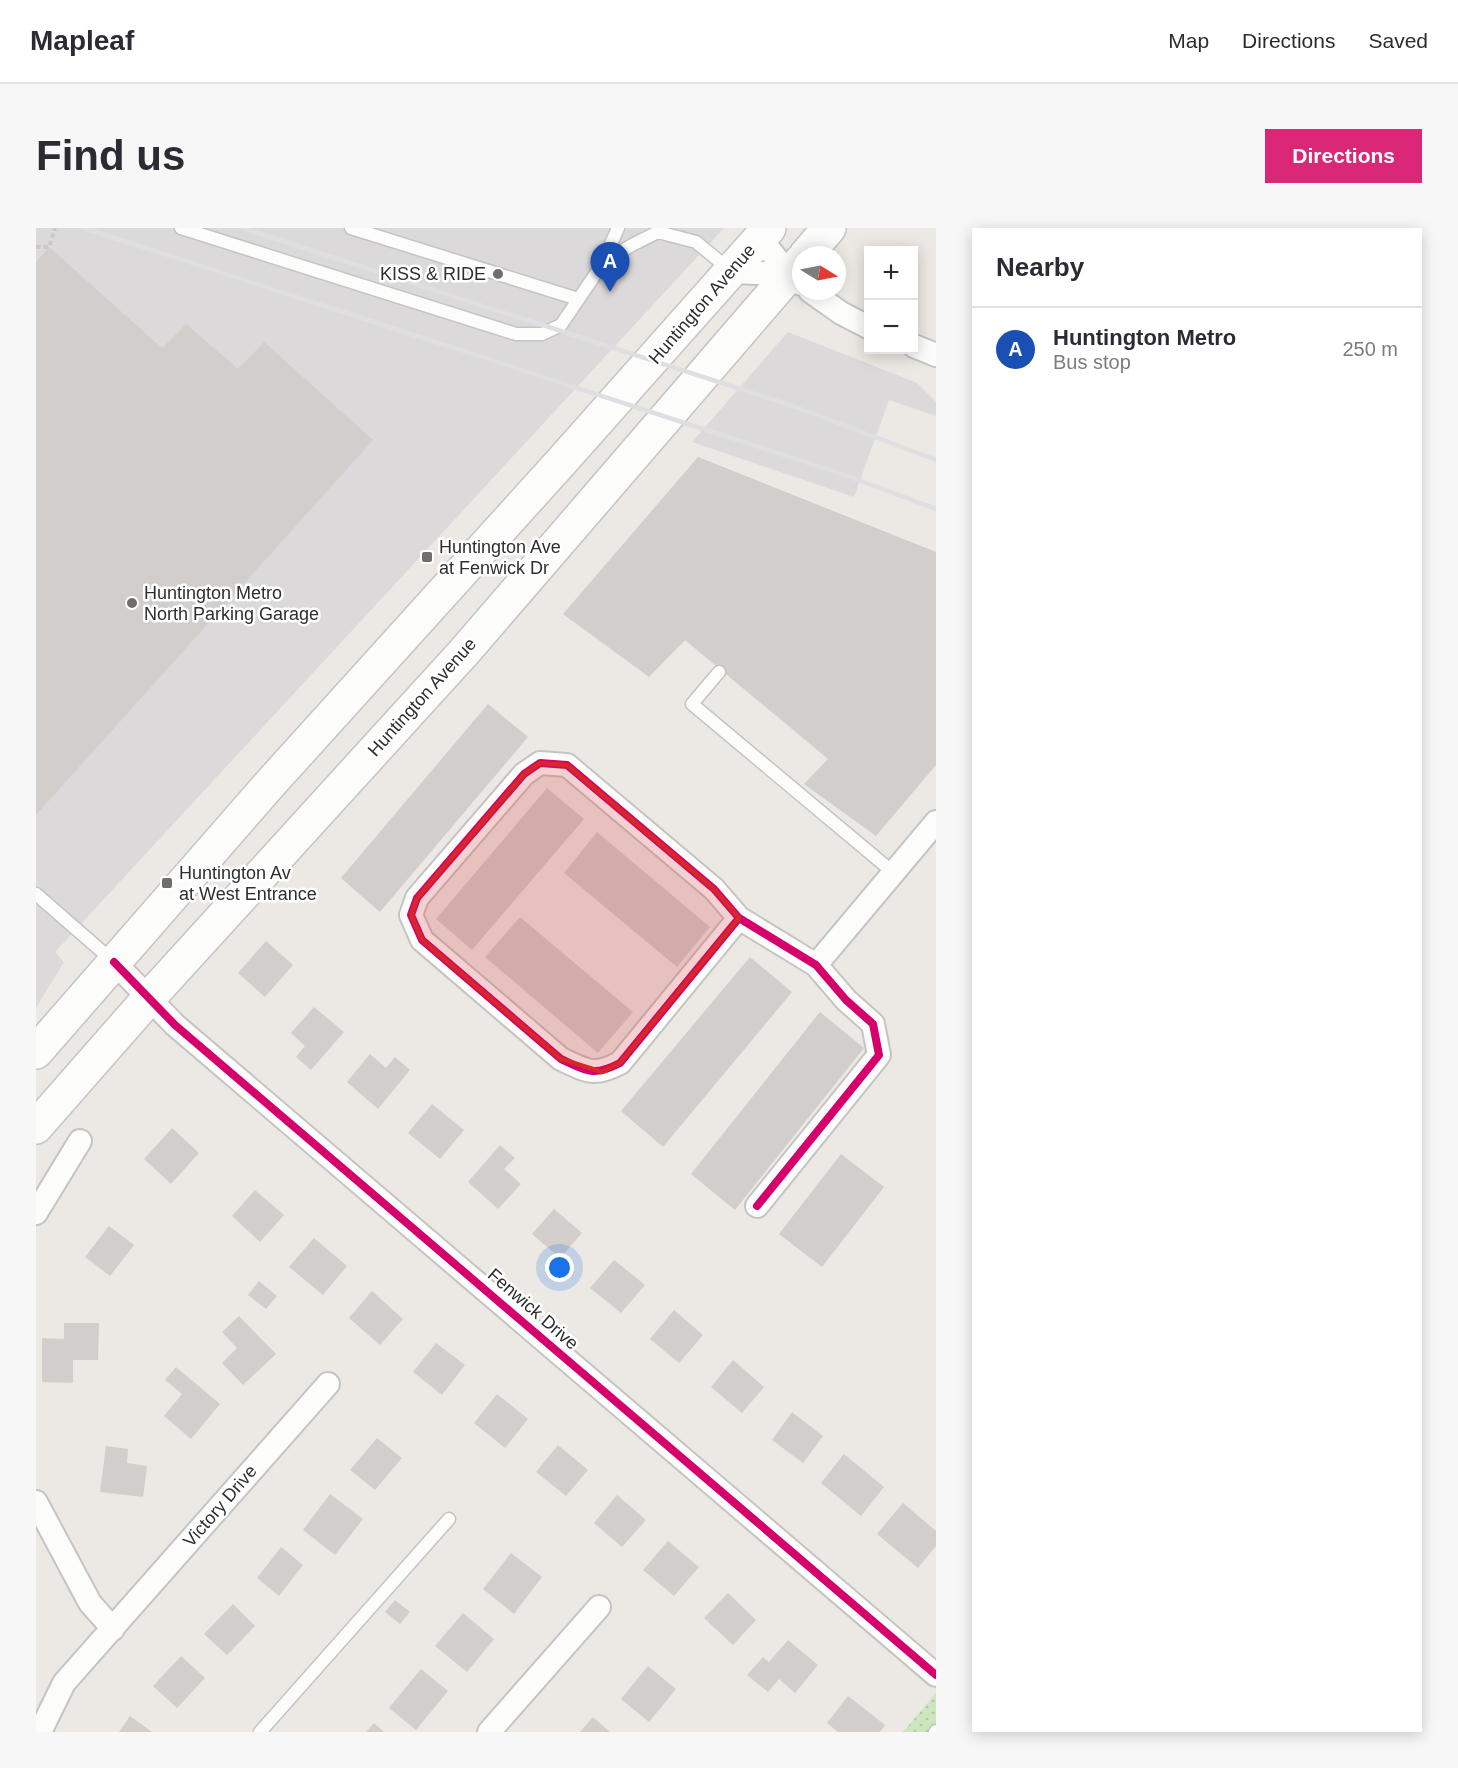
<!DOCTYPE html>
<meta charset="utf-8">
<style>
body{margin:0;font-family:Helvetica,sans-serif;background:#f7f7f7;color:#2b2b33}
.controls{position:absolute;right:18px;top:18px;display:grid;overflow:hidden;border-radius:0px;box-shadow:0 3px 15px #0003}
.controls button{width:54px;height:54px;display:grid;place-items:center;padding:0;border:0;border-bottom:2px solid #e1e1e2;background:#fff;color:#2b2b33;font:30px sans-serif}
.compass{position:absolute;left:756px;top:18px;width:54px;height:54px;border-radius:50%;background:#fff;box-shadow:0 3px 15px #0003;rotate:100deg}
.you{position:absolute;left:524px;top:1040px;width:21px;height:21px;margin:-15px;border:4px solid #fff;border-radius:50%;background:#1a73e8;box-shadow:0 0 0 9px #1a73e833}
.badge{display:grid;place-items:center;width:39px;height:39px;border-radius:50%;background:#db2777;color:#fff;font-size:20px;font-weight:700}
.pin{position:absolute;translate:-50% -50px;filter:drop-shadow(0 2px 3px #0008)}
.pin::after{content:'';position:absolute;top:32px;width:21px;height:18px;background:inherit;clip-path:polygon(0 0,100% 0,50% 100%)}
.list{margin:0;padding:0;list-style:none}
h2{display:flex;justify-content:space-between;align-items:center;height:78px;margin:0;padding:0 24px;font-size:26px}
h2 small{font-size:20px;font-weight:400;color:#7c7c81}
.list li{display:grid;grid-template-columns:39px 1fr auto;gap:18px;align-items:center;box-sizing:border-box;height:84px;padding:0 24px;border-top:2px solid #e1e1e2}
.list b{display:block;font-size:22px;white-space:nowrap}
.list p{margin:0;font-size:20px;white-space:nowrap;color:#7c7c81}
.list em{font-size:20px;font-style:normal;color:#7c7c81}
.map{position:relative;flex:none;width:900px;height:1504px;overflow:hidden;border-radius:0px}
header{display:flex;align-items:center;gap:36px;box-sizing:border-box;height:84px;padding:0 30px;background:#fff;border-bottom:2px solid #e1e1e2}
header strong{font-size:28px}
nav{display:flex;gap:33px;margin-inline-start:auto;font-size:21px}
.intro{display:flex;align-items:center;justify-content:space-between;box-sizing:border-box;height:144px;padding:0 36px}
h1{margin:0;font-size:42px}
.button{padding:15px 27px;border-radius:0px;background:#db2777;color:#fff;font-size:21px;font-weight:700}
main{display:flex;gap:36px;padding:0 36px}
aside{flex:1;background:#fff;border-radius:0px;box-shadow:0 3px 15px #0003}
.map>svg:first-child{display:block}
</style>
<header>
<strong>Mapleaf</strong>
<nav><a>Map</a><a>Directions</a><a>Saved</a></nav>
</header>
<div class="intro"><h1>Find us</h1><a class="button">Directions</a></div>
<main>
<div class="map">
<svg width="900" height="1504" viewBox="0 0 900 1504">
<defs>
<pattern id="grass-dots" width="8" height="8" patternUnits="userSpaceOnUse" patternTransform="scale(1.5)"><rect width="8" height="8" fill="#cee6be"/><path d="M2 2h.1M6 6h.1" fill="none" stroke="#b1c6a4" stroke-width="1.8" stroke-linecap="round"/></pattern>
</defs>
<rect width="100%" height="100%" fill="#ece8e4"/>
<path fill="#dcd9db" d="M0 0H688L19 724 28 734 0 780Z
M752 104 881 155 900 174V188L853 172 818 269 656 214Z"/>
<path fill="url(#grass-dots)" d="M900 1465V1504H867Z"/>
<path fill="#d1cecb" d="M13 19 126 120 150 96 202 141 228 114 337 212 0 587V34Z
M662 229 900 324V537L840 608 768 556 792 531 649 412 613 449 527 386Z
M452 476 492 509 344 684 305 650Z
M511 560 548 591 436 722 400 691Z
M561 604 674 699 641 739 528 645Z
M484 689 597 784 562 825 449 729Z
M230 713 257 737 229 769 202 745Z
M714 729 756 764 627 919 585 883Z
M278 779 308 804 275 842 260 829 269 818 255 805Z
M784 784 828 820 699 982 655 946Z
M334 826 350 840 359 829 374 842 342 881 311 854Z
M396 876 428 902 404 931 372 905Z
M136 900 163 925 135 956 108 931Z
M464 917 479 930 468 941 485 956 462 981 432 954Z
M805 926 848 959 786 1039 743 1006Z
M219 962 248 987 224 1014 196 988Z
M518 981 546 1005 524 1030 496 1006Z
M73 998 98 1017 74 1048 49 1029Z
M278 1010 311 1038 287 1067 253 1039Z
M578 1032 609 1057 585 1085 554 1060Z
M223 1053 241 1068 230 1081 212 1067Z
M336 1063 367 1091 344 1117 313 1090Z
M638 1082 667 1107 643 1135 614 1111Z
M203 1088 240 1126 207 1157 186 1135 201 1120 186 1104Z
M28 1095H63L62 1132H37V1155L6 1154V1110L28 1111Z
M400 1115 429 1137 406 1167 377 1144Z
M697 1132 728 1159 706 1185 675 1159Z
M140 1139 184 1176 155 1211 128 1188 146 1166 129 1152Z
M461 1166 492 1191 469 1220 438 1195Z
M756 1184 787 1208 767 1235 736 1212Z
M341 1210 366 1230 339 1262 314 1242Z
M522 1217 552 1242 530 1268 500 1244Z
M70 1218 92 1221 91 1235 111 1238 107 1269 64 1264Z
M808 1226 848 1259 825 1288 785 1255Z
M294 1266 327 1291 299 1327 267 1302Z
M581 1267 610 1292 586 1319 558 1295Z
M867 1275 900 1303V1318L882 1340 841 1306Z
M632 1313 663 1339 638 1368 607 1342Z
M245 1319 267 1337 243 1368 221 1350Z
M475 1325 506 1349 478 1386 447 1361Z
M692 1365 720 1392 697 1417 668 1390Z
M359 1372 374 1384 364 1396 349 1384Z
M197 1376 219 1398 191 1427 168 1406Z
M427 1385 458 1411 431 1444 399 1418Z
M752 1412 782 1437 759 1465 743 1451 732 1464 711 1447 727 1429 733 1434Z
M145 1428 169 1450 141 1480 117 1458Z
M612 1438 640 1461 613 1494 585 1471Z
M385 1441 412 1463 380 1502 353 1480Z
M812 1468 849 1497 844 1504H802L791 1495Z
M94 1488 116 1504H83Z
M557 1489 574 1504H544Z
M338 1495 348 1504H330Z"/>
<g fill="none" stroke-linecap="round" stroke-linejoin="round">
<g stroke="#c5c4c5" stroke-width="15">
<path id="lane" d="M145 0 480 106H506L525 97 567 35 596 17 622 4 660 14 694 42
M315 0 542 71
M567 34 582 0
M683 444 656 476 858 645
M0 666 78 734
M224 1504 413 1291
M899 1504 900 1503"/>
</g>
<g stroke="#c5c4c5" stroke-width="26">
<path id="street" d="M724 10 753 46 765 56
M695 44 753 46
M774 63 805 85 832 99
M878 118 900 127
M703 690 584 835C557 849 551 843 525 831L386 712 375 687 381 670 488 546 504 535 531 537 678 661 703 690 780 737 810 772 837 796 843 827 721 978
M78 734 139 797 900 1447
M780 737 900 594
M0 985 44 913
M0 1274 54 1375 77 1401
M4 1504 28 1455 292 1156
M453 1504 563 1379"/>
</g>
<g stroke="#c5c4c5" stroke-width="36">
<path id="secondary" d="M770 27 793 0
M0 824 233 557 526 233 733 0
M0 899 113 770 429 423 765 33"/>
</g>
<path stroke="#c9c9c8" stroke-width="4" stroke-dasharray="4.5 3" stroke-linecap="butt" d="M0 19H13L19 0"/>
<use href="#lane" stroke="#fcfcfb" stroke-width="12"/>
<use href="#street" stroke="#fcfcfb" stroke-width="22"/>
<use href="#secondary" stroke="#fcfcfb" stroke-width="33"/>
<path stroke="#dfdfe1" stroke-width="4.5" d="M48 0 803 245 900 281
M206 0 757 178 900 232"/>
<g stroke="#fff" stroke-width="11">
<path id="cycleway" d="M703 690 584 835C557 849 551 843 525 831L386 712 375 687 381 670 488 546 504 535 531 537 678 661 703 690 780 737 810 772 837 796 843 827 721 978
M78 734 139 797 900 1447"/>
</g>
<use href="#cycleway" stroke="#d6006c" stroke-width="8"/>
</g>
<path fill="#d62828" fill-opacity="0.2" stroke="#d62828" stroke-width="4.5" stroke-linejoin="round" d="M504 535 531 537 678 661 703 690 584 835 566 844 525 831 386 712 375 687 381 670 488 546Z"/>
<g fill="#706f6e" stroke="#fff" stroke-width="2">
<circle cx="462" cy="46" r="6"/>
<rect x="385" y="323" width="12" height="12" rx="3"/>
<circle cx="96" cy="375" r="6"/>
<rect x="125" y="649" width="12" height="12" rx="3"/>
</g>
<g text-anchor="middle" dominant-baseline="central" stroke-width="5" stroke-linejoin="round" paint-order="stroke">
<g font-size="18" fill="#2e2e2e" stroke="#fff" text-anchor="start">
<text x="450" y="46" text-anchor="end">KISS &amp; RIDE</text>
<text x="403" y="319">Huntington Ave<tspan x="403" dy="21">at Fenwick Dr</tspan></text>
<text x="108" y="365">Huntington Metro<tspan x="108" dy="21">North Parking Garage</tspan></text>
<text x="143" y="645">Huntington Av<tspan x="143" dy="21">at West Entrance</tspan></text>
</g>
<g font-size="18" fill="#2e2e2e" stroke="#fff">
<text transform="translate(666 76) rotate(-49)">Huntington Avenue</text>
<text transform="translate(386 469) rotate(-48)">Huntington Avenue</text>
<text transform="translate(497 1081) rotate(41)">Fenwick Drive</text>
<text transform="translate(184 1278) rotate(-49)">Victory Drive</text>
</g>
</g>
</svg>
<div class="controls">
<button>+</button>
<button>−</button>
</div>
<svg class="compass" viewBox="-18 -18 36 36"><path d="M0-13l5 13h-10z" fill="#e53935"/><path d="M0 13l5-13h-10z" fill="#7c7c81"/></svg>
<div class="you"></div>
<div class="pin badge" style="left:574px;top:64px;background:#1a4fb4">A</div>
</div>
<aside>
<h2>Nearby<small></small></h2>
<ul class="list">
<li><span class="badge" style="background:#1a4fb4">A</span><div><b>Huntington Metro</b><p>Bus stop</p></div><em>250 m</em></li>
</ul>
</aside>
</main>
